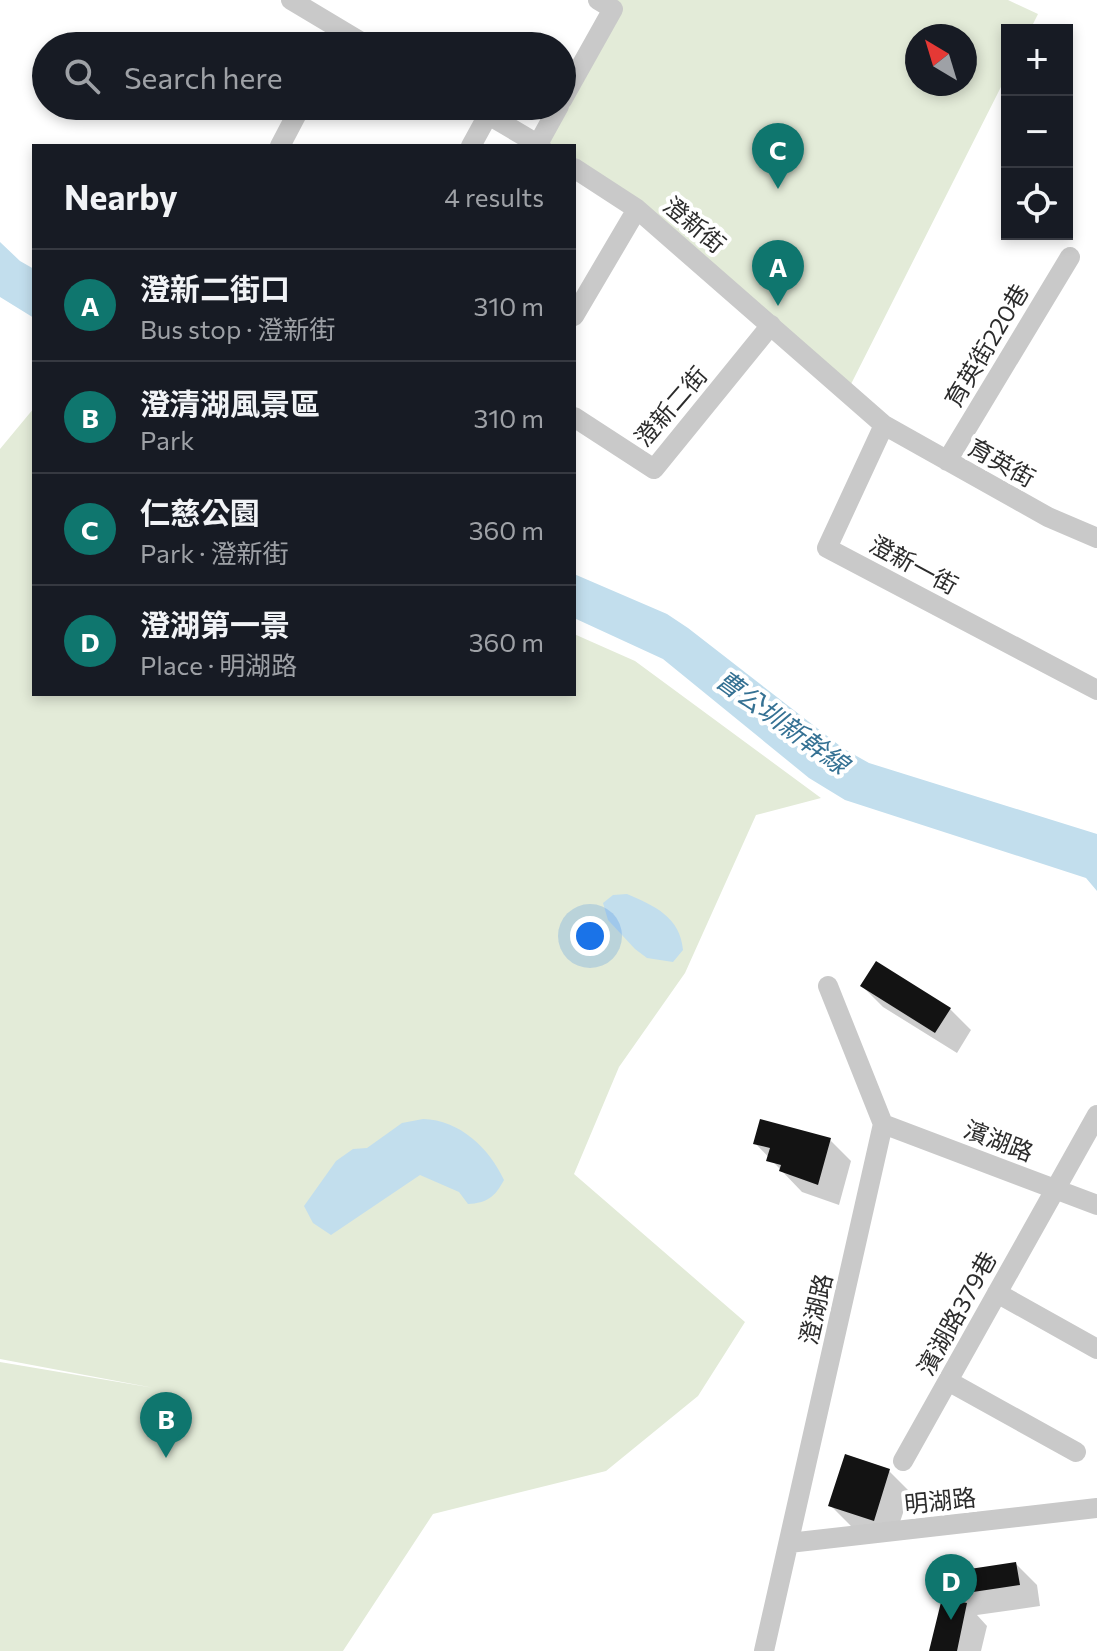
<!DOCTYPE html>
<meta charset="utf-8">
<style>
body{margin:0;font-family:Commissioner,"Noto Sans TC",sans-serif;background:#242831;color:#f1f3f6}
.controls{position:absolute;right:24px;top:24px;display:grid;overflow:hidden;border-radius:0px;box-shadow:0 4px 12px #0003}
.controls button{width:72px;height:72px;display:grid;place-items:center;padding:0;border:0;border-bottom:2px solid #363941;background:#171b24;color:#f1f3f6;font:40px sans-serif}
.compass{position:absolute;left:905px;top:24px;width:72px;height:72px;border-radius:50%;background:#171b24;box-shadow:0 4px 12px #0003;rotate:322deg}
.you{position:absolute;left:590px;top:936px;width:28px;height:28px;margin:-20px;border:6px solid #fff;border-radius:50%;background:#1a73e8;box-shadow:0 0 0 12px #1a73e833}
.badge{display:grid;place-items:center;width:52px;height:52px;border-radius:50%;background:#0f766e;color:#fff;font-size:26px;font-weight:700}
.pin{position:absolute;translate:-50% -66px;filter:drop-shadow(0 2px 4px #0008)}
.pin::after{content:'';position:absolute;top:42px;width:28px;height:24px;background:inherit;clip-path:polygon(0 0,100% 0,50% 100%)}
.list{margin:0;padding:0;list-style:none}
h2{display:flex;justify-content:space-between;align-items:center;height:104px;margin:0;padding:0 32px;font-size:34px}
h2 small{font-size:26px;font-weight:400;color:#9ea1a6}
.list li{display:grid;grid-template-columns:52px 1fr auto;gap:24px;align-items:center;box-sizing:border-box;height:112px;padding:0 32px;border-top:2px solid #363941}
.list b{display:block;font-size:30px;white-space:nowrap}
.list p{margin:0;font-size:26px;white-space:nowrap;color:#9ea1a6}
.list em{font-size:26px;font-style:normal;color:#9ea1a6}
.icon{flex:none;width:44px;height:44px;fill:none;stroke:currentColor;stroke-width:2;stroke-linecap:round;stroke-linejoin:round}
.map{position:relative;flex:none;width:1097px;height:1651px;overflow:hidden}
.search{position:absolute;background:#171b24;box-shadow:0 4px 12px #0003;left:32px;top:32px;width:544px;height:88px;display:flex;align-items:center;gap:20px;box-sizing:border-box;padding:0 28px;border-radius:44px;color:#9ea1a6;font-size:30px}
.panel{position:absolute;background:#171b24;box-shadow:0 4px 12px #0003;left:32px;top:144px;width:544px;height:552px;border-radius:0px}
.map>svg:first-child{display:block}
</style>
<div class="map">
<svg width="1097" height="1651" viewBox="0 0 1097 1651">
<rect width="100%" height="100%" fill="#fff"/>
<path fill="#e3ebd8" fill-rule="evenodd" d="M618 0H1008L1038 14 1030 30H1007V75L847 392 574 168V146H541ZM917 36H965V84H917Z
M34 408V694H574V634L635 661 821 798 756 815 685 973 619 1067 574 1174 745 1322 698 1396 606 1471 433 1514 343 1651H0V1362L154 1388 0 1359V449Z"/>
<path fill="#c2deed" d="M0 242 20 261 34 269V318L0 297Z
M574 574 667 614 688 628 844 749 869 763 1097 834V891L1086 878 845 800 809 778 663 659 574 618Z
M627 894C655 906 680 917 683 950L673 962 647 958 635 949 608 920 603 903 613 895Z
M423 1119C460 1120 489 1148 504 1180 495 1197 487 1203 468 1204L459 1192 420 1175 331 1235 313 1223 304 1206 336 1161 353 1149 367 1148 402 1123Z"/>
<path fill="#0003" d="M862 986 950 1009 971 1030 957 1053 883 1007Z
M830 1140 851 1161 839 1205 802 1192 755 1143Z
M889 1471 910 1492 894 1540 852 1527 831 1506Z
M1016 1564 1037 1585 1040 1606 977 1615 987 1626 981 1651H931L966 1605 955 1594Z"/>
<path fill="#131313" d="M876 961 951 1008 935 1033 860 986Z
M760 1119 831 1138 818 1185 779 1171 781 1165 766 1161 770 1148 753 1144Z
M845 1454 890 1469 874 1521 828 1506Z
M1016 1562 1020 1585 953 1595 950 1572Z
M942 1598 967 1603 957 1651H929Z"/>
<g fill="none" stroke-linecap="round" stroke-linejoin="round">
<path stroke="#c9c9c9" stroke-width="20" d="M291 0 368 46
M562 100 613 9 598 0
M473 106 541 146
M538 144 559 106
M280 146 301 106
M471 146 488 115
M574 168 637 209 884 425 1048 517 1097 538
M574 316 637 209
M574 417 654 469 771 325
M884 425 827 548 1097 690
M947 461 1070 257
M883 1124 1097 1205
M997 1293 1097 1349
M948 1381 1076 1452
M903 1461 1097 1115
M789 1543 1097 1508
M764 1651 883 1124 828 986"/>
</g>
<g text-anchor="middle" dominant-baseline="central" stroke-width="8" stroke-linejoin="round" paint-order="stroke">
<g font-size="24" fill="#2c2c2c" stroke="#fff">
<text transform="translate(695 224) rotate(40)">澄新街</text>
<text transform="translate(986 345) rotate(-59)">育英街220巷</text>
<text transform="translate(670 406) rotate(-49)">澄新二街</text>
<text transform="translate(1002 462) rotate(29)">育英街</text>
<text transform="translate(914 564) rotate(28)">澄新一街</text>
<text transform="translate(999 1140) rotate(21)">濱湖路</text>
<text transform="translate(815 1309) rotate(-77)">澄湖路</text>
<text transform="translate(956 1313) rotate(-61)">濱湖路379巷</text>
<text transform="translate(940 1500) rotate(-6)">明湖路</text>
</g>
<g font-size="26" font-style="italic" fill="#357193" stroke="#fff">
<text transform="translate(783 721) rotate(36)">曹公圳新幹線</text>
</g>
</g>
</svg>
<div class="controls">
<button>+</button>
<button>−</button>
<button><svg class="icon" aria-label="locate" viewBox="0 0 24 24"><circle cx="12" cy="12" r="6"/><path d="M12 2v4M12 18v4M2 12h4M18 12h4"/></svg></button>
</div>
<svg class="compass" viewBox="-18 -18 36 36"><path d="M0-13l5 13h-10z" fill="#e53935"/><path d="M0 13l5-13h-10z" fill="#9ea1a6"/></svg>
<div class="you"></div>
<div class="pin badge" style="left:778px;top:306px">A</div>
<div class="pin badge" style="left:166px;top:1458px">B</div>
<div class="pin badge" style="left:778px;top:189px">C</div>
<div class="pin badge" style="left:951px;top:1620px">D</div>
<div class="search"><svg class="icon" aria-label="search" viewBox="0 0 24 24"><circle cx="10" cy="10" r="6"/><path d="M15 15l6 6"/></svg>Search here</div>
<section class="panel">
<h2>Nearby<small>4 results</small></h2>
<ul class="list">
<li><span class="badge">A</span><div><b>澄新二街口</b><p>Bus stop · 澄新街</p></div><em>310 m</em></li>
<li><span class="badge">B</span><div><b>澄清湖風景區</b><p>Park</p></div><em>310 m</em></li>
<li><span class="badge">C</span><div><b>仁慈公園</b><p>Park · 澄新街</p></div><em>360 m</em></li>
<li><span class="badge">D</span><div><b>澄湖第一景</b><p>Place · 明湖路</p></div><em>360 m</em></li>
</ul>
</section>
</div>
